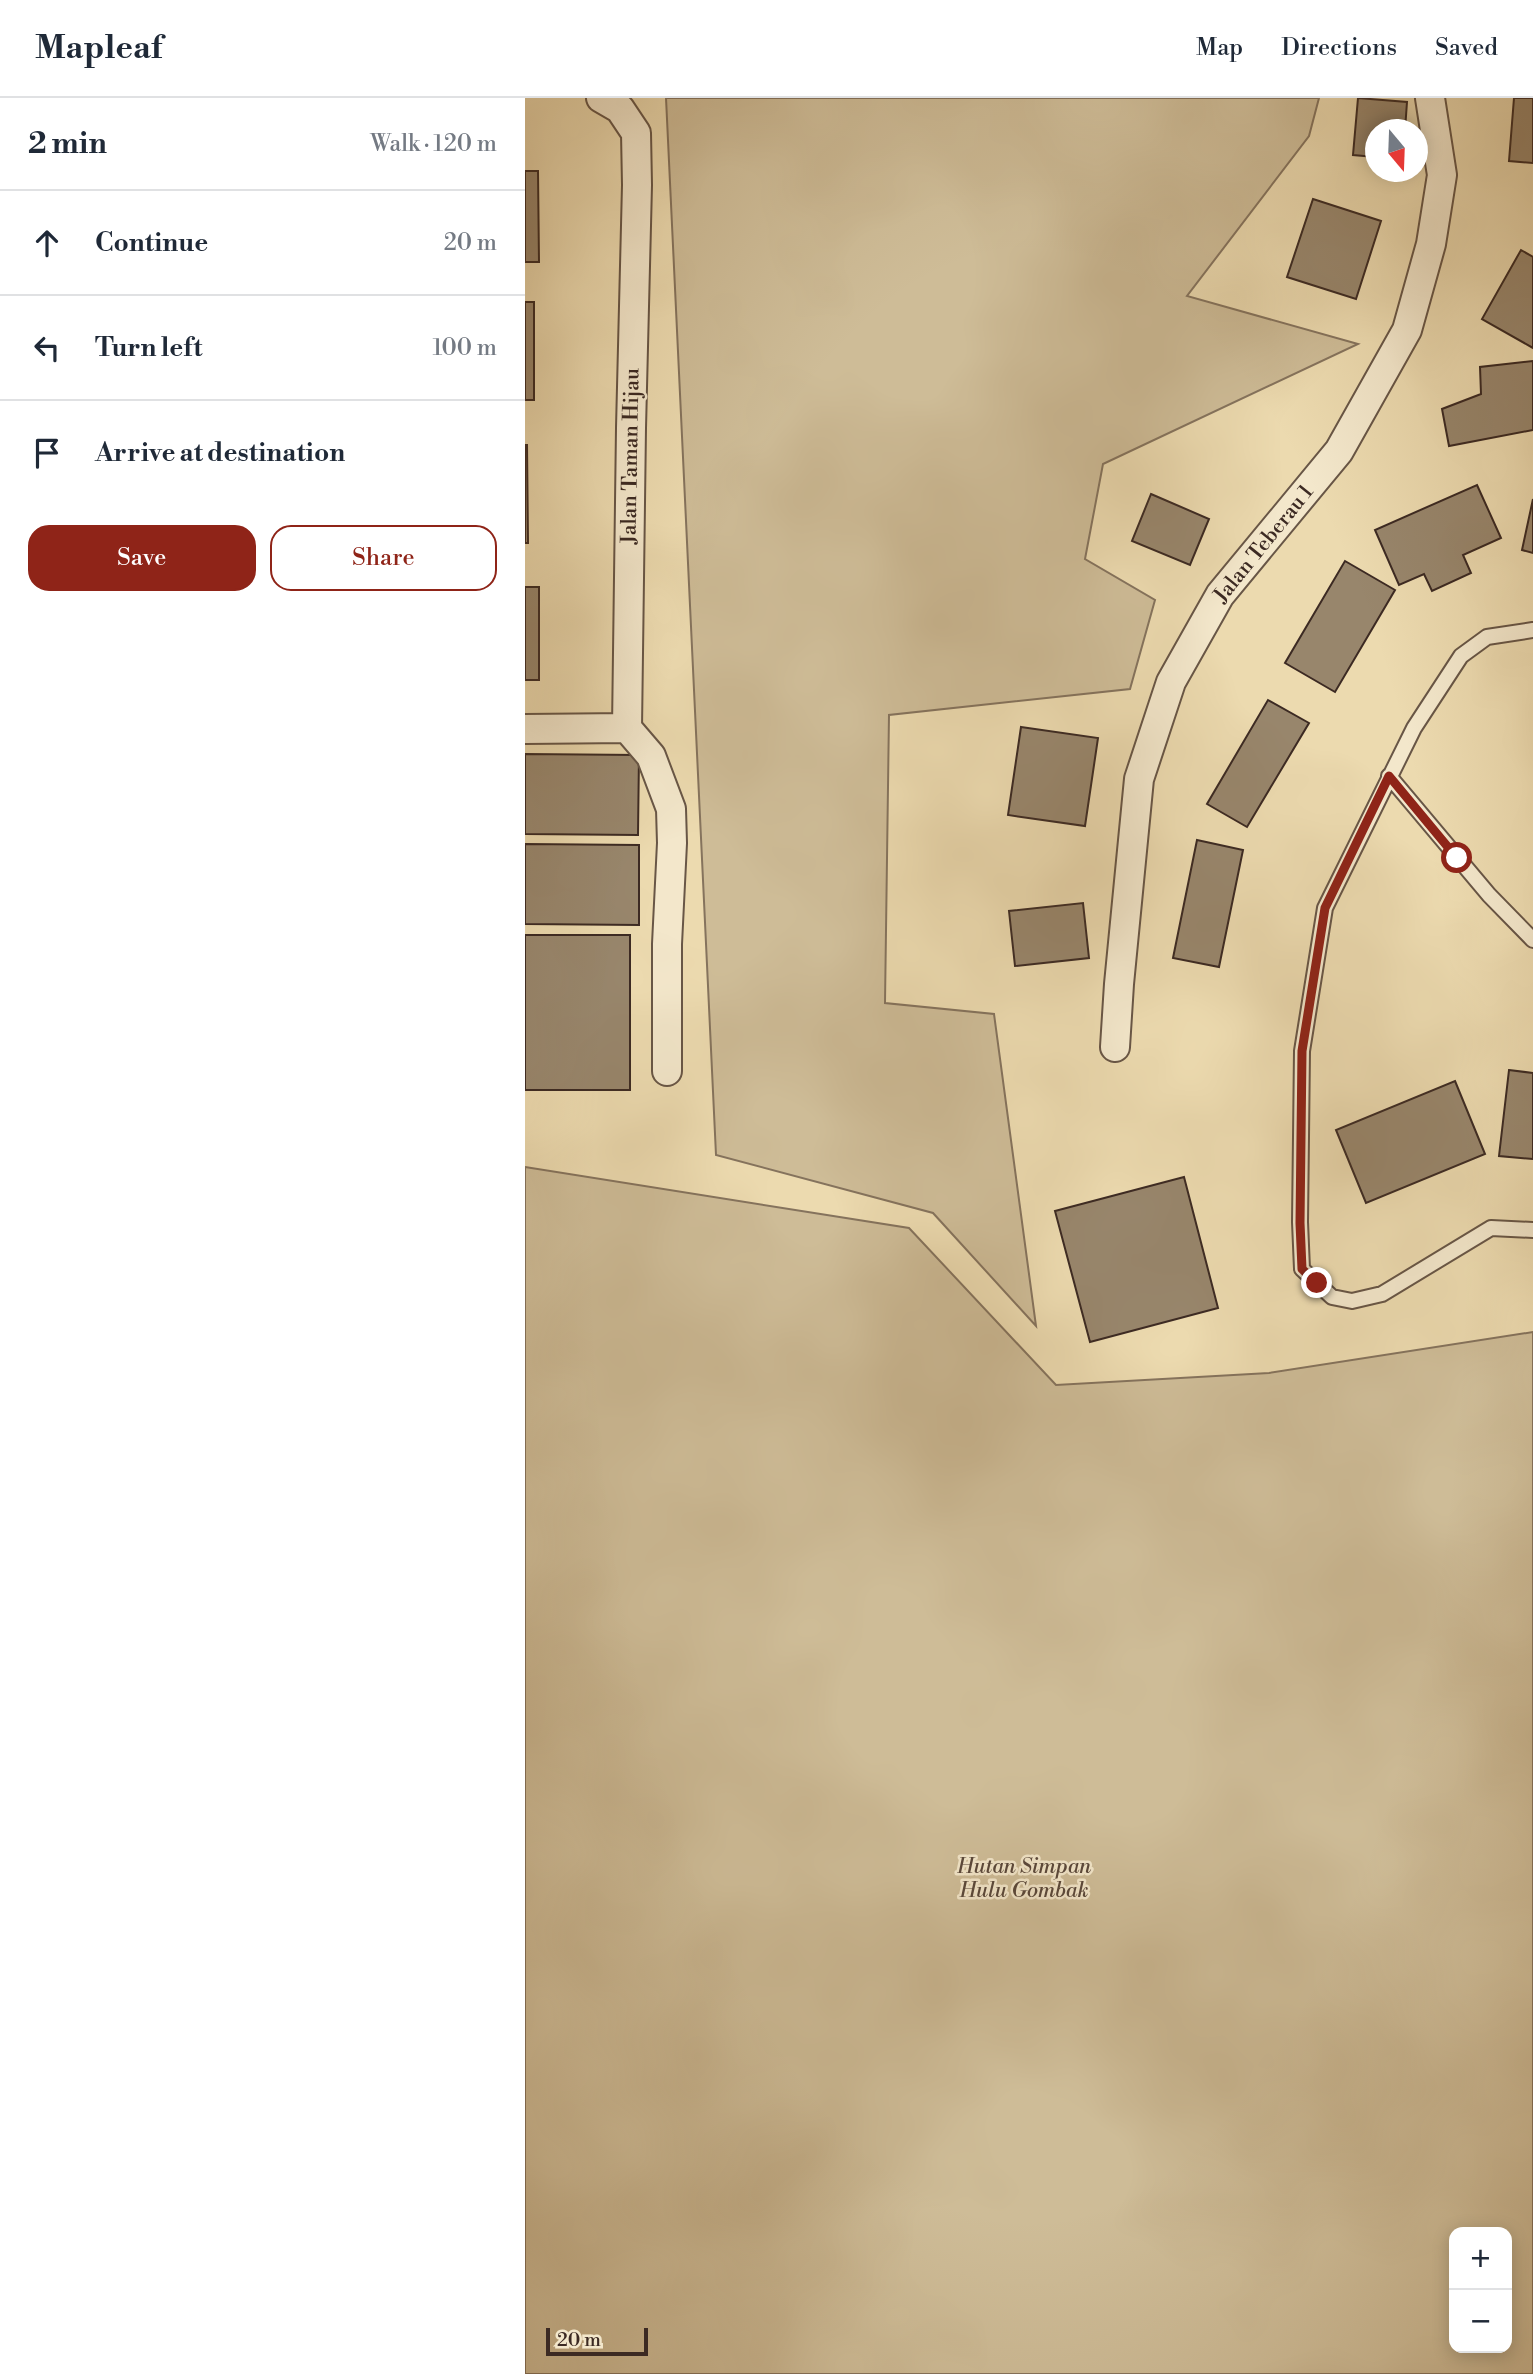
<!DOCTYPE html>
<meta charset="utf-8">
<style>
body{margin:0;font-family:"Libre Bodoni",serif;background:#f6f6f7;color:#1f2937}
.controls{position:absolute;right:21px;bottom:21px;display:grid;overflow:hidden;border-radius:14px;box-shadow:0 4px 18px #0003}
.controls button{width:63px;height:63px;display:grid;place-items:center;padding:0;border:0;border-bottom:2px solid #e0e1e3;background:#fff;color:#1f2937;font:35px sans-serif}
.compass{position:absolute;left:840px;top:21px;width:63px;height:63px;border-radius:50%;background:#fff;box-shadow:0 4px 18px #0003;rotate:161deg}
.scale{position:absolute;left:21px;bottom:18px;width:102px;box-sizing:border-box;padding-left:7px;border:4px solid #3c2a23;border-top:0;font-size:19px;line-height:24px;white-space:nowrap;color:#3c2a23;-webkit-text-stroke:5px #f3e7cb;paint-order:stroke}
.stop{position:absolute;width:21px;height:21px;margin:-16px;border:5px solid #8f2418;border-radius:50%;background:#fff}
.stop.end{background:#8f2418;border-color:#fff;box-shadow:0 2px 7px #0008}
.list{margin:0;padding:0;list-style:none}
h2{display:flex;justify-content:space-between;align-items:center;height:91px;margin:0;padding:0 28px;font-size:30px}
h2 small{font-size:23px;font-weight:400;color:#747a83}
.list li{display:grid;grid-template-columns:46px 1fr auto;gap:21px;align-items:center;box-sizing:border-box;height:105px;padding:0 28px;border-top:2px solid #e0e1e3}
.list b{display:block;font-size:26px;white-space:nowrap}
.list em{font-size:23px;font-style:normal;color:#747a83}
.actions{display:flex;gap:14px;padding:21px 28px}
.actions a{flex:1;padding:16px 0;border:2px solid #8f2418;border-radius:21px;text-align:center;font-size:24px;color:#8f2418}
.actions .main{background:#8f2418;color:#fff}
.icon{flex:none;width:38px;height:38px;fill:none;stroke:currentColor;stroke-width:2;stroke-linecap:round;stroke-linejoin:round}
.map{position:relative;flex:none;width:1008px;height:2276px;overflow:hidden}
header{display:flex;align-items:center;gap:42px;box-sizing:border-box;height:98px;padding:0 35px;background:#fff;border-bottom:2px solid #e0e1e3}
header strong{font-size:33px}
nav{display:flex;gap:38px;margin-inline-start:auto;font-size:24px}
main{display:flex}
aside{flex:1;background:#fff}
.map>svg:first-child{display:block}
</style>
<header>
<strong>Mapleaf</strong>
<nav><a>Map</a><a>Directions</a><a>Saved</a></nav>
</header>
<main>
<aside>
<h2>2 min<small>Walk · 120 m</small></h2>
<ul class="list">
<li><svg class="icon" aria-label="ahead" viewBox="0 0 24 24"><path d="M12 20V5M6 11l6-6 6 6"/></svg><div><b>Continue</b></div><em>20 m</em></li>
<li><svg class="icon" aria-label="left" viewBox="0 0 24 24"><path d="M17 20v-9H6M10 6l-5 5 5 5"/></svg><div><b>Turn left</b></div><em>100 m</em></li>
<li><svg class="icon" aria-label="arrive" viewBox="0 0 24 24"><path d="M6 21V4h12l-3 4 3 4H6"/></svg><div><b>Arrive at destination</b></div></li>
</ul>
<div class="actions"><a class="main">Save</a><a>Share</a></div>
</aside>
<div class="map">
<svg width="1008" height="2276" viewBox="0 0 1008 2276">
<rect width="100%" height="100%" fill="#ecdaaf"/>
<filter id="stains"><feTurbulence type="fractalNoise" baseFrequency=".00286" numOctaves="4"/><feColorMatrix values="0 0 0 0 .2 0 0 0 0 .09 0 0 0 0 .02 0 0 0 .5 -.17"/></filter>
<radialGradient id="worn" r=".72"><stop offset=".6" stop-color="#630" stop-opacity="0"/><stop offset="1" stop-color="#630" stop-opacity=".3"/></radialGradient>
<path fill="#cebc97" stroke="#85735d" stroke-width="2" fill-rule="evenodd" d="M141 0H794L784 38 662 198 833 246 578 366 560 461 630 502 605 591 364 617 360 905 469 916 511 1228 408 1115 191 1057Z
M0 1069 384 1130 531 1287 744 1275 1008 1234V2276H0ZM929 2134H982V2250H929Z"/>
<path fill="#98866c" stroke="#3c2a23" stroke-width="2" d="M833 0 882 4 880 32H850V59L828 57Z
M989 0H1008V65L984 63Z
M0 73H13L14 164H0Z
M788 101 856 123 831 201 762 179Z
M996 152 1008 159V250L957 221Z
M0 204H9V302H0Z
M1008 263V332L924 348 917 311 956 296 955 269Z
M0 347H2L3 445H0Z
M952 387 976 440 938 457 946 475 907 493 899 476 874 487 850 432Z
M626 396 684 421 665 467 607 443Z
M1008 401V455L997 452Z
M820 463 870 492 810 594 760 565Z
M0 489H14V582H0Z
M743 602 784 625 722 729 682 706Z
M496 629 573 640 560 728 483 717Z
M0 656 114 657 113 737 0 736Z
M672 742 718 752 694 869 648 860Z
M0 746 114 747V827L0 826Z
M558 805 564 860 490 868 484 813Z
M0 837H105V992H0Z
M984 972 1008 975V1061L974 1058Z
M930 983 960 1056 841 1105 811 1032Z
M659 1079 693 1210 565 1244 530 1113Z"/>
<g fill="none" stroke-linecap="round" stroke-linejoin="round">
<g stroke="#685646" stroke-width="18">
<path id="service" d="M1008 532 962 539 936 558 889 630 800 810 777 953 775 1124 777 1171 807 1199 827 1203 857 1196 966 1130 1008 1132
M864 678 964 797 1008 842"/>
</g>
<g stroke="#685646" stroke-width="32">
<path id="minor" d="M76 0 95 11 111 35 112 87 106 330 102 630
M102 630 126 658 146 711 147 745 142 846V973
M0 631 102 630
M590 949 594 886 614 681 646 584 695 497 814 353 882 232 906 146 917 77 905 0"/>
</g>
<use href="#service" stroke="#f3e7cb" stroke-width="14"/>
<use href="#minor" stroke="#f3e7cb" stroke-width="28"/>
</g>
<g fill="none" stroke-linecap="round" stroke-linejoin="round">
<path stroke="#8f2418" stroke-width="9" d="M792 1185 777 1171 775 1125 777 953 800 810 864 678 932 760"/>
</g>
<g text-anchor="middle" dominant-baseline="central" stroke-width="5" stroke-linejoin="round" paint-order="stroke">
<g font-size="21" fill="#3c2a23" stroke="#f3e7cb">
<text transform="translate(106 358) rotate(-89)">Jalan Taman Hijau</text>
<text transform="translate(739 446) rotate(-51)">Jalan Teberau 1</text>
</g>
<g font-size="21" font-style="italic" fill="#59473a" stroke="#f3e7cb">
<text x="499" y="1769">Hutan Simpan<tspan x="499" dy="24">Hulu Gombak</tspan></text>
</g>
</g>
<rect width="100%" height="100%" filter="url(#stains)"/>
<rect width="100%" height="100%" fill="url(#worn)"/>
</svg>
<div class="controls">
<button>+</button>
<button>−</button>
</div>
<svg class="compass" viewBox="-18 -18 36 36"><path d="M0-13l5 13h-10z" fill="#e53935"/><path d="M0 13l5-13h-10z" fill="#747a83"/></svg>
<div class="scale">20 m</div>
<div class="stop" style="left:932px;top:760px"></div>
<div class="stop end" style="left:792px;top:1185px"></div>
</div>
</main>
